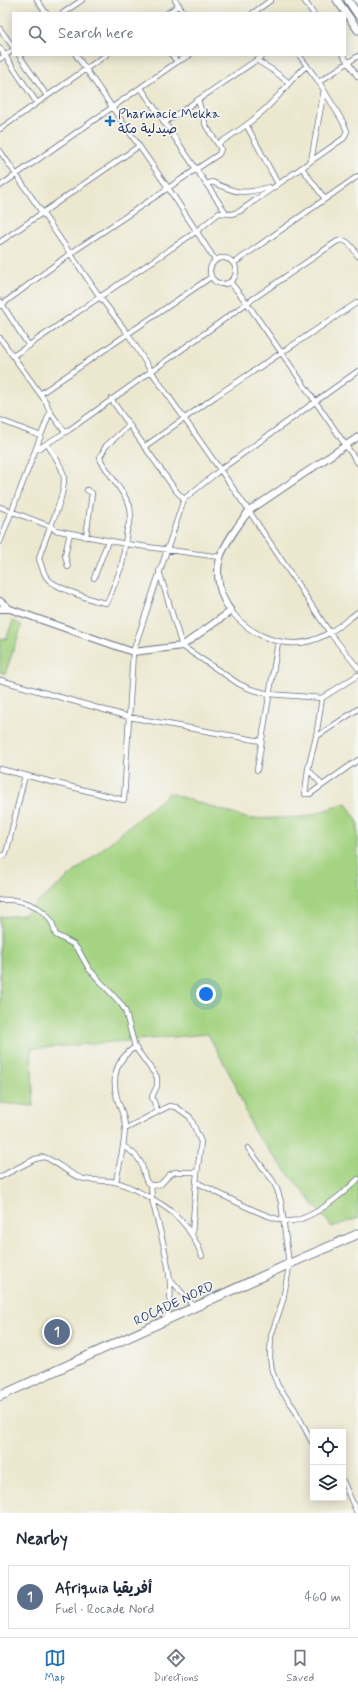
<!DOCTYPE html>
<meta charset="utf-8">
<style>
body{margin:0;font-family:Mynerve,"Playpen Sans Arabic",sans-serif;background:#f2f2f3;color:#1f2937}
.controls{position:absolute;right:12px;bottom:12px;display:grid;overflow:hidden;border-radius:0px;box-shadow:0 2px 10px #0003}
.controls button{width:36px;height:36px;display:grid;place-items:center;padding:0;border:0;border-bottom:1px solid #e0e1e3;background:#fff;color:#1f2937;font:20px sans-serif}
.you{position:absolute;left:206px;top:994px;width:14px;height:14px;margin:-10px;border:3px solid #fff;border-radius:50%;background:#1a73e8;box-shadow:0 0 0 6px #1a73e833}
.badge{display:grid;place-items:center;width:26px;height:26px;border-radius:50%;background:#1f6fb2;color:#fff;font-size:13px;font-weight:700}
.pin{position:absolute;translate:-50% -50%;border:2px solid #fff;box-shadow:0 1px 4px #0006}
.list{margin:0;padding:0;list-style:none}
h2{display:flex;justify-content:space-between;align-items:center;height:52px;margin:0;padding:0 16px;font-size:17px}
h2 small{font-size:13px;font-weight:400;color:#747a83}
.list li{display:grid;grid-template-columns:26px 1fr auto;gap:12px;align-items:center;box-sizing:border-box;height:64px;margin:0 8px 8px;padding:0 8px;border:1px solid #e0e1e3;border-radius:0px}
.list b{display:block;font-size:15px;white-space:nowrap}
.list p{margin:0;font-size:13px;white-space:nowrap;color:#747a83}
.list em{font-size:13px;font-style:normal;color:#747a83}
.icon{flex:none;width:22px;height:22px;fill:none;stroke:currentColor;stroke-width:2;stroke-linecap:round;stroke-linejoin:round}
.map{position:relative;flex:none;width:358px;height:1513px;overflow:hidden}
.search{position:absolute;background:#fff;box-shadow:0 2px 10px #0003;left:12px;right:12px;top:12px;height:44px;display:flex;align-items:center;gap:10px;box-sizing:border-box;padding:0 14px;border-radius:0px;color:#747a83;font-size:15px}
.sheet{height:124px;background:#fff}
nav{display:flex;justify-content:space-around;align-items:center;box-sizing:border-box;height:56px;border-top:1px solid #e0e1e3;background:#fff;font-size:11px;color:#747a83}
nav a{display:grid;justify-items:center;gap:2px}
nav .on{color:#1f6fb2}
.map>svg:first-child{display:block}
</style>
<div class="map">
<svg width="358" height="1513" viewBox="0 0 358 1513">
<rect width="100%" height="100%" fill="#f6f6f2"/>
<filter id="ink" filterUnits="userSpaceOnUse"><feTurbulence type="fractalNoise" baseFrequency=".025" numOctaves="2"/><feDisplacementMap in="SourceGraphic" scale="8" xChannelSelector="R" yChannelSelector="G"/><feConvolveMatrix kernelMatrix="1 2 1 2 8 2 1 2 1" color-interpolation-filters="sRGB"/></filter>
<filter id="wash" filterUnits="userSpaceOnUse"><feTurbulence type="fractalNoise" baseFrequency=".012" numOctaves="4" result="noise"/><feDisplacementMap in="SourceGraphic" scale="16" xChannelSelector="R" yChannelSelector="G"/><feGaussianBlur stdDeviation="0.9" result="paint"/><feColorMatrix in="noise" values="0 0 0 0 0 0 0 0 0 0 0 0 0 0 0 0 0 1.4 0 .05"/><feComposite in="paint" operator="in"/></filter>
<g filter="url(#wash)">
<rect width="100%" height="100%" fill="#ece8d0"/>
<path fill="#a4d381" stroke="#608170" d="M13 621 22 625 5 674 0 672V638L6 639Z
M169 793 249 819 305 817 346 803 358 822V1218L332 1227 254 1132 234 1082 208 1034 31 1049 34 1106 0 1103V917L23 915Z"/>
</g>
<g filter="url(#ink)">
<g fill="none" stroke-linecap="round" stroke-linejoin="round">
<g stroke="#647086" stroke-width="6">
<path id="street" d="M37 0 46 13
M175 0 184 13
M304 0 313 13
M63 13 82 0
M168 13 179 5
M253 13 271 0
M0 29 13 47
M0 48 37 103
M19 55 47 96
M76 55 173 195 215 260
M172 55 177 62
M343 55 358 77
M0 59 13 50
M256 60 274 71 289 83
M319 82 358 56
M141 88 226 213
M164 123 264 55
M247 126 278 184
M0 129 106 55
M218 144C242 129 260 116 279 95 288 85 295 74 307 66
M0 151 100 297 128 334 151 371 249 511 330 633 358 668
M311 161 324 90
M302 168 325 199
M207 184 212 182C236 193 243 195 269 187L271 189
M0 186 177 62 190 55
M0 242 139 146
M210 271a13 13 0 1 1 26 0a13 13 0 1 1-26 0Z
M234 263 358 176
M230 282 247 303 358 463
M0 301 29 346
M0 306 71 253 219 154 221 149 206 126 198 100
M0 338 46 402 50 412 65 432
M13 356 197 231 219 213 232 214 240 211 344 138 347 131 343 122 319 82 299 55
M40 394 211 277
M111 399 176 491 184 499
M0 420 41 436
M47 444C53 453 60 463 63 473 69 493 43 539 39 559 42 566 43 574 48 579 56 588 94 601 106 603L108 601 122 565 127 530 131 517 130 506 124 495 101 461 100 457 106 446 129 425
M144 447 216 396 358 302
M36 450 69 430 247 303 336 242C347 236 352 247 358 256
M0 507 52 527 55 530 126 544 220 557
M86 537 92 493 87 490
M0 542 50 412
M68 567 65 555 70 533
M159 571 182 646 239 684 250 689 269 694 322 698 358 675
M94 578 108 541
M231 611C253 639 292 653 325 635 337 629 347 620 358 612
M0 680 129 717 261 741
M322 698 316 737 308 769 305 794H310L358 760
M316 737 358 709
M0 769 124 800 133 652 184 499 220 470 358 371
M308 769 322 785
M257 770 278 642
M0 856 5 855 7 850 25 775
M0 900C19 899 43 904 52 923 54 927 54 931 56 935L73 944 79 951 89 969 121 1004 125 1010 135 1047 157 1077V1086L152 1097 158 1112
M125 1129 169 1106 176 1107 190 1117 201 1142 196 1182 192 1234
M123 1146C130 1150 137 1155 141 1163 146 1174 142 1190 161 1184L169 1175 175 1172H197
M248 1148 273 1181 277 1189 281 1202 289 1264 288 1273 283 1300 271 1336 270 1357 272 1371 278 1386 294 1408 313 1444
M0 1177 35 1159 44 1157C58 1162 68 1174 81 1178 92 1182 104 1179 115 1182 125 1184 134 1189 143 1194 173 1209 190 1224 202 1256
M116 1182C119 1164 125 1145 125 1127 125 1117 120 1108 117 1098 111 1076 117 1059 135 1047
M196 1182C215 1191 273 1223 291 1221 313 1219 343 1194 358 1179
M151 1185 152 1199C160 1234 179 1286 166 1320
M171 1280 195 1308
M343 1481 357 1513"/>
</g>
<g stroke="#647086" stroke-width="8">
<path id="secondary" d="M0 601 10 609
M0 609H10L133 652 182 646 231 611C220 597 215 576 220 558 224 545 240 522 249 511L358 437"/>
</g>
<g stroke="#647086" stroke-width="9">
<path id="primary" d="M337 0 358 30
M348 0 358 15"/>
</g>
<g stroke="#647086" stroke-width="10">
<path id="highway" d="M0 1396 289 1264 358 1234"/>
</g>
<use href="#street" stroke="#fff" stroke-width="4.5"/>
<use href="#secondary" stroke="#fff" stroke-width="6"/>
<use href="#primary" stroke="#fff" stroke-width="7"/>
<use href="#highway" stroke="#fff" stroke-width="8"/>
</g>
</g>
<path fill="#1f6fb2" stroke="#f6f6f2" stroke-width="1.5" d="M108 115h4v4h4v4h-4v4h-4v-4h-4v-4h4z"/>
<g text-anchor="middle" dominant-baseline="central" stroke-width="3.5" stroke-linejoin="round" paint-order="stroke">
<g font-size="13" fill="#1b2f5e" stroke="#f6f6f2" text-anchor="start">
<text x="118" y="114">Pharmacie Mekka<tspan x="118" dy="15">صيدلية مكة</tspan></text>
</g>
<g font-size="13" fill="#1b2f5e" stroke="#f6f6f2">
<text transform="translate(174 1304) rotate(-25)">ROCADE NORD</text>
</g>
</g>
</svg>
<div class="controls">
<button><svg class="icon" aria-label="locate" viewBox="0 0 24 24"><circle cx="12" cy="12" r="6"/><path d="M12 2v4M12 18v4M2 12h4M18 12h4"/></svg></button>
<button><svg class="icon" aria-label="layers" viewBox="0 0 24 24"><path d="M12 4l9 5-9 5-9-5zM3 14l9 5 9-5"/></svg></button>
</div>
<div class="you"></div>
<div class="pin badge" style="left:57px;top:1332px;background:#5c6f8a">1</div>
<div class="search"><svg class="icon" aria-label="search" viewBox="0 0 24 24"><circle cx="10" cy="10" r="6"/><path d="M15 15l6 6"/></svg>Search here</div>
</div>
<section class="sheet">
<h2>Nearby<small></small></h2>
<ul class="list">
<li><span class="badge" style="background:#5c6f8a">1</span><div><b>Afriquia أفريقيا</b><p>Fuel · Rocade Nord</p></div><em>460 m</em></li>
</ul>
</section>
<nav>
<a class="on"><svg class="icon" aria-label="map" viewBox="0 0 24 24"><path d="M3 6l6-2 6 2 6-2v14l-6 2-6-2-6 2zM9 4v14M15 6v14"/></svg>Map</a>
<a><svg class="icon" aria-label="directions" viewBox="0 0 24 24"><path d="M12 3l9 9-9 9-9-9zM9 14v-3h6M13 9l2 2-2 2"/></svg>Directions</a>
<a><svg class="icon" aria-label="saved" viewBox="0 0 24 24"><path d="M7 4h10v16l-5-4-5 4z"/></svg>Saved</a>
</nav>
